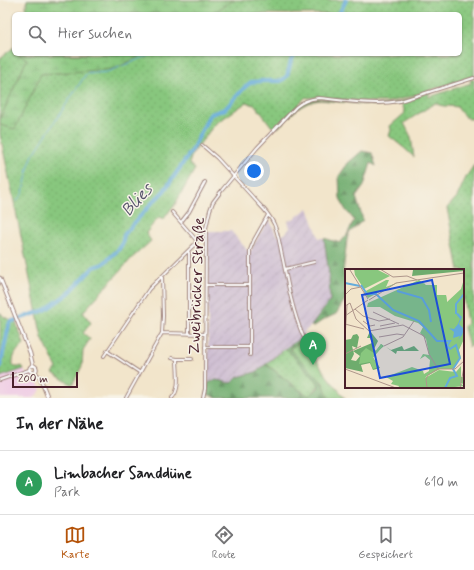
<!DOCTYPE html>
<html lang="de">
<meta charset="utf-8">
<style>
body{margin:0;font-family:Mynerve,sans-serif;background:#f6f6f6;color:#202124}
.scale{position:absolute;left:12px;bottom:10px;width:66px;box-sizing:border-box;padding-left:4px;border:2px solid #4a1f2b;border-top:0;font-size:11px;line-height:14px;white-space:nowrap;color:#4a1f2b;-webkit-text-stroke:3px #f7f3e8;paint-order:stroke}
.you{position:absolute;left:254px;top:171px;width:14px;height:14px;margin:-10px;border:3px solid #fff;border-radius:50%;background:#1a73e8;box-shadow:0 0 0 6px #1a73e833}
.badge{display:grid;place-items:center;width:26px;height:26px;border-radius:50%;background:#b45309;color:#fff;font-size:13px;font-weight:700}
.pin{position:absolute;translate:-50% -33px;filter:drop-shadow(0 1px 2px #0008)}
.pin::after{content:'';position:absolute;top:21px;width:14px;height:12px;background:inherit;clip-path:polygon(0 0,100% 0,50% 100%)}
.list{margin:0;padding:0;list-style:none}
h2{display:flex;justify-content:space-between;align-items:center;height:52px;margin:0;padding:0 16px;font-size:17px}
h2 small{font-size:13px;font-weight:400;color:#757577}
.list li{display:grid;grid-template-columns:26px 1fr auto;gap:12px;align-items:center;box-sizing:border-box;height:64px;padding:0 16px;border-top:1px solid #e0e0e0}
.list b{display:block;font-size:15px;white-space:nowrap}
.list p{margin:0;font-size:13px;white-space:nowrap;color:#757577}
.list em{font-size:13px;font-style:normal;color:#757577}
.icon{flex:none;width:22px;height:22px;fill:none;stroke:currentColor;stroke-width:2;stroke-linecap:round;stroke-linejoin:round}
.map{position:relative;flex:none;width:474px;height:398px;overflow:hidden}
.search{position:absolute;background:#fff;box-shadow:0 1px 3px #0004;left:12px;right:12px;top:12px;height:44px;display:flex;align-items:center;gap:10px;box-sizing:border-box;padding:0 14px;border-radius:6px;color:#757577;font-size:15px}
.sheet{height:116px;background:#fff}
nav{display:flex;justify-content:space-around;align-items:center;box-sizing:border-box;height:56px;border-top:1px solid #e0e0e0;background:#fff;font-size:11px;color:#757577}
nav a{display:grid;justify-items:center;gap:2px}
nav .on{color:#b45309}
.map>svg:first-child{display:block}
</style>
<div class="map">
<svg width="474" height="398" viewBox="0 0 474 398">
<defs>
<pattern id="industrial-furrows" width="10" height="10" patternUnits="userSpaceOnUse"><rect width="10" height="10" fill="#cebed2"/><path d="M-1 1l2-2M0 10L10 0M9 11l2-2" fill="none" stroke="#b2a3b4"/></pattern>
<pattern id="grass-dots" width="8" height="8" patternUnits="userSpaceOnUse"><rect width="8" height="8" fill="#88c77e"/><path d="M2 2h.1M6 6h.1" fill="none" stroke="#77aa6d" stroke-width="1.8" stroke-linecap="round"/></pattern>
<pattern id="forest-firs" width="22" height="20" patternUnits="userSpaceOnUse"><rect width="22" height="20" fill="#6eac6d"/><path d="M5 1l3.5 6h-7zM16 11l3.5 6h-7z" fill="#5c8b5a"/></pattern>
<pattern id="wetland-marsh" width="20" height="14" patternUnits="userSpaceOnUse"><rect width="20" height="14" fill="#88c77e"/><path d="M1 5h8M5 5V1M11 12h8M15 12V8" fill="none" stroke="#77aa6d"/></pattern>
</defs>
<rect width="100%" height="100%" fill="#f7f3e8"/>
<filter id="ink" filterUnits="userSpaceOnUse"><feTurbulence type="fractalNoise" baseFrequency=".025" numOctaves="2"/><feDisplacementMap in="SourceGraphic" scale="8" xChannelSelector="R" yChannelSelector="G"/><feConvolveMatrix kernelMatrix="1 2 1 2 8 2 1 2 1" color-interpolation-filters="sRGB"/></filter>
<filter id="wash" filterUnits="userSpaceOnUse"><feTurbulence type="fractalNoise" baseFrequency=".012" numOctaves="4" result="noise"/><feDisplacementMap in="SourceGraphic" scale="16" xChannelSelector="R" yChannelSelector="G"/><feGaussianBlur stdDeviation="0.9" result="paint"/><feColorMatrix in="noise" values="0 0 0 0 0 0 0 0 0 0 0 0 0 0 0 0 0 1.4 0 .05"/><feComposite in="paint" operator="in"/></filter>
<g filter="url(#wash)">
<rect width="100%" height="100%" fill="#f2e5cb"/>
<path fill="#f0d0e5" d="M24 369 26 374 33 375 35 377 41 390 34 398H0V377Z"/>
<path fill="url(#industrial-furrows)" d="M308 208 319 238H324L329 274 330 301 311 326 305 331 304 333 305 336 286 348 256 372 238 377 233 382 229 383 222 381 210 382 208 383V231H231L247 250 251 251 253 246 267 222 268 221H270L277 236 285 234 290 228 288 221 295 218Z"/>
<path fill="url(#grass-dots)" stroke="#697354" d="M27 0H474V76L453 83 454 81 453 80 452 83 406 98 388 102H369L317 97 308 98 306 97 275 127 274 126 272 127 256 106 247 102 215 124 192 154 189 164 195 169 173 208 171 209 163 220 160 217 157 219 146 233 151 241 131 259 83 312 91 323 83 333 90 339 83 350 82 366 72 385 53 373 57 368 42 338 0 134V58L14 47V54H460V14H25Z
M474 79V121L472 119C464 119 461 112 457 107 448 105 444 108 435 103L404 123 411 137 414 157 404 148 389 136 391 130 390 126 405 113 402 103 382 106 320 100C301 102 292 114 279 127L277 128C285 119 296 105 307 101 323 95 358 105 377 105 397 105 415 97 433 91L428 96 429 97 471 83 470 80Z
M474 165V341L469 347 464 327 467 323 463 295V270H459L447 208 457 197 466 177Z
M0 312 4 317 16 322 24 344C17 350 12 356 13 365L15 367H19L22 366 24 369 0 377Z
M286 348 317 381 319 385 309 396 302 392 266 364Z"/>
<path fill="url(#forest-firs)" stroke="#5c664c" d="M362 151 372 153 376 166 371 163 364 186 356 197 363 220 349 233 347 239 343 272 344 277 346 279V298L336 314 323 320 313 327 311 326 330 301 329 274 324 238 340 243 347 235 354 220 345 209 340 198 339 176 348 163Z
M301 338 308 347 303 350 318 377 332 398H217L207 394 208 383 216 380 222 381 229 383 233 382 238 377 256 372 266 364 302 392 309 396 318 388 319 385 317 381 286 348Z"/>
<path fill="url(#wetland-marsh)" stroke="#697354" d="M27 0H234L211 14H25Z
M17 54H143L115 69 41 74 15 129 0 125V119L27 59Z"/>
<path fill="#88c77e" stroke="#697354" d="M303 340 327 376 345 398H329L323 383 290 349Z"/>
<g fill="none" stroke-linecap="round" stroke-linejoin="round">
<path stroke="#64abdb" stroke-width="1" d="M17 201 23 193 29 165 33 155 86 74 107 72 152 54"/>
<path stroke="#64abdb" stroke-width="4" d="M339 14 346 0
M0 367 9 325 10 322 45 310 69 293 89 272 94 267 103 264 119 249 122 244 124 235 128 230 152 203 164 191 173 178 192 150 209 116 211 114 225 109 245 87 251 82 263 81H281L287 76 291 61 295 54"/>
</g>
</g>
<g filter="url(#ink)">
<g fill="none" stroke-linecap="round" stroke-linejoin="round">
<g stroke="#9e827b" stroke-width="4">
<path id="minor" d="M202 145 217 158 259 204C265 210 270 216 274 224 279 235 280 248 283 260 288 286 293 312 303 336
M172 212 197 241
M181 222 189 212 205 182
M188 251 189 253V334
M285 269 314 262
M206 285H249
M162 333 205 334
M205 347H249
M107 351 139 372
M250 355V250L254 240 268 215
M104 356 149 289 194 245C199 239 200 232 206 228
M172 358 177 359H192
M126 398 162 333 163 316 162 276
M172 398C181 389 177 371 177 359"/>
</g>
<g stroke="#9e827b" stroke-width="4">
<path id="tertiary" d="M0 380 29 370
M203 398 205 389 206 228 210 210 213 202 222 190 257 148 296 107C303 101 309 99 318 98 345 100 372 106 400 101L474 78"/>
</g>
<g stroke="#9e827b" stroke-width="4.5">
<path id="secondary" d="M0 278 30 353 33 366
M29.5 369a3.5 3.5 0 1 1 7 0a3.5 3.5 0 1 1-7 0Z
M35 372 40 378 48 398"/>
</g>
<use href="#minor" stroke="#fff" stroke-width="2"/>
<use href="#tertiary" stroke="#fff" stroke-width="2"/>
<use href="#secondary" stroke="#fff" stroke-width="2.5"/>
</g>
</g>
<g text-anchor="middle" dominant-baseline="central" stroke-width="3" stroke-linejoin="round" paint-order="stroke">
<g font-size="16" fill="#4a1f2b" stroke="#f7f3e8">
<text transform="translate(197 286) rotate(-88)">Zweibrücker Straße</text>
</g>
<g font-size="17" font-style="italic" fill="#535069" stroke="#f7f3e8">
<text transform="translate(137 200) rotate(-48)">Blies</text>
</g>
</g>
<g transform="translate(345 269)">
<rect width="119" height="119" fill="#f2e5cb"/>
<path d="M9 0H31L45 7 19 20 10 6ZM119 10V70L114 81 116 89 107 100H95L82 107 80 109 94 101 111 103 116 97V108H119V115L115 114 119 117 101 119 100 115V119H53L54 117 46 115 48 112 41 108 67 98 78 102 79 105 84 102 85 91 80 87 75 90 78 85 84 86 81 70 75 64 78 58 73 54 50 47 35 38H22L23 34 74 11 81 16H92V26H101L102 33 116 20ZM41 11H44L41 18 54 13 23 29 19 23Z" fill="#88c77e"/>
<path d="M75 0H119V2L67 7 68 1ZM25 62 33 72 29 80 31 82 36 75 39 77 27 87 35 99 28 101 25 94 16 96 18 103 0 99V71L6 70 8 66 12 65 14 68 12 79 7 77 9 85 6 91 11 92 15 87 8 82 27 74 25 69H22ZM57 77 59 81 69 77 74 82H52L51 85 41 78 46 81Z" fill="#6eac6d"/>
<path d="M79 14 81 17H92V26H101L102 33 119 45V65L110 60 105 61 79 34 75 21 65 19V15L78 18Z" fill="#88c77e"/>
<path d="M36 75 38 77 28 89 34 98 28 100 25 93 14 95 16 84 21 79 29 84Z" fill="#88c77e"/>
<path d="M113 44 117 48 114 55 119 60 117 66 113 71 115 67 108 69 109 63 104 59 109 60 113 55 115 50 111 45Z" fill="#64abdb"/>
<path fill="none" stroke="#64abdb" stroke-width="2" d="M0 14 15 17M16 16 22 25H31L48 41 74 52 92 72H105L102 77 105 80 111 76 115 89 108 100 112 107 105 109 100 119M52 22 77 29 84 41 86 53M111 45V35L119 25"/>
<path fill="none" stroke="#af968b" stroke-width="1" d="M35 0 48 8 62 7 72 11M5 1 23 30M0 26 6 20 16 18M24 31 51 14 119 4M0 37 5 34 11 50 24 62 58 56 79 67 84 85 93 100M10 40 18 47 34 52 45 50M28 43 54 55M0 47 23 31M18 52 25 57 30 56M0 55 19 60M35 57 50 54M34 68 52 65 59 66M0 69 2 36M39 77 58 68 69 52M0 85 16 77M0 100 51 119M82 119 81 110 83 106 93 100H110L119 92M115 119 119 98"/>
<path fill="#1d4ed8" fill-opacity="0.15" stroke="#1d4ed8" stroke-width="2" d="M87 11 105 95 35 109 17 26Z"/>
<rect width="119" height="119" fill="none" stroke="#4a1f2b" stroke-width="2"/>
</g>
</svg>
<div class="scale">200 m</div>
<div class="you"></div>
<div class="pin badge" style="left:313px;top:365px;background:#2e9e5b">A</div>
<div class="search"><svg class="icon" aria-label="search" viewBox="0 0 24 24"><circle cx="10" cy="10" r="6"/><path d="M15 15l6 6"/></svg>Hier suchen</div>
</div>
<section class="sheet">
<h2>In der Nähe<small></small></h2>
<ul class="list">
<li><span class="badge" style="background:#2e9e5b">A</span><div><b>Limbacher Sanddüne</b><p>Park</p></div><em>610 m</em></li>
</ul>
</section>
<nav>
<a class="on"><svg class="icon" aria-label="map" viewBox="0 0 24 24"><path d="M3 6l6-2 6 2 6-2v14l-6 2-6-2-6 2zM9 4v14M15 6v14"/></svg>Karte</a>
<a><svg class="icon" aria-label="directions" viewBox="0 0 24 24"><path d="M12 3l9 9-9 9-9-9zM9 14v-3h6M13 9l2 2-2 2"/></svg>Route</a>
<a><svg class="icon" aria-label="saved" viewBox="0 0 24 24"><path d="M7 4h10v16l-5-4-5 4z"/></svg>Gespeichert</a>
</nav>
